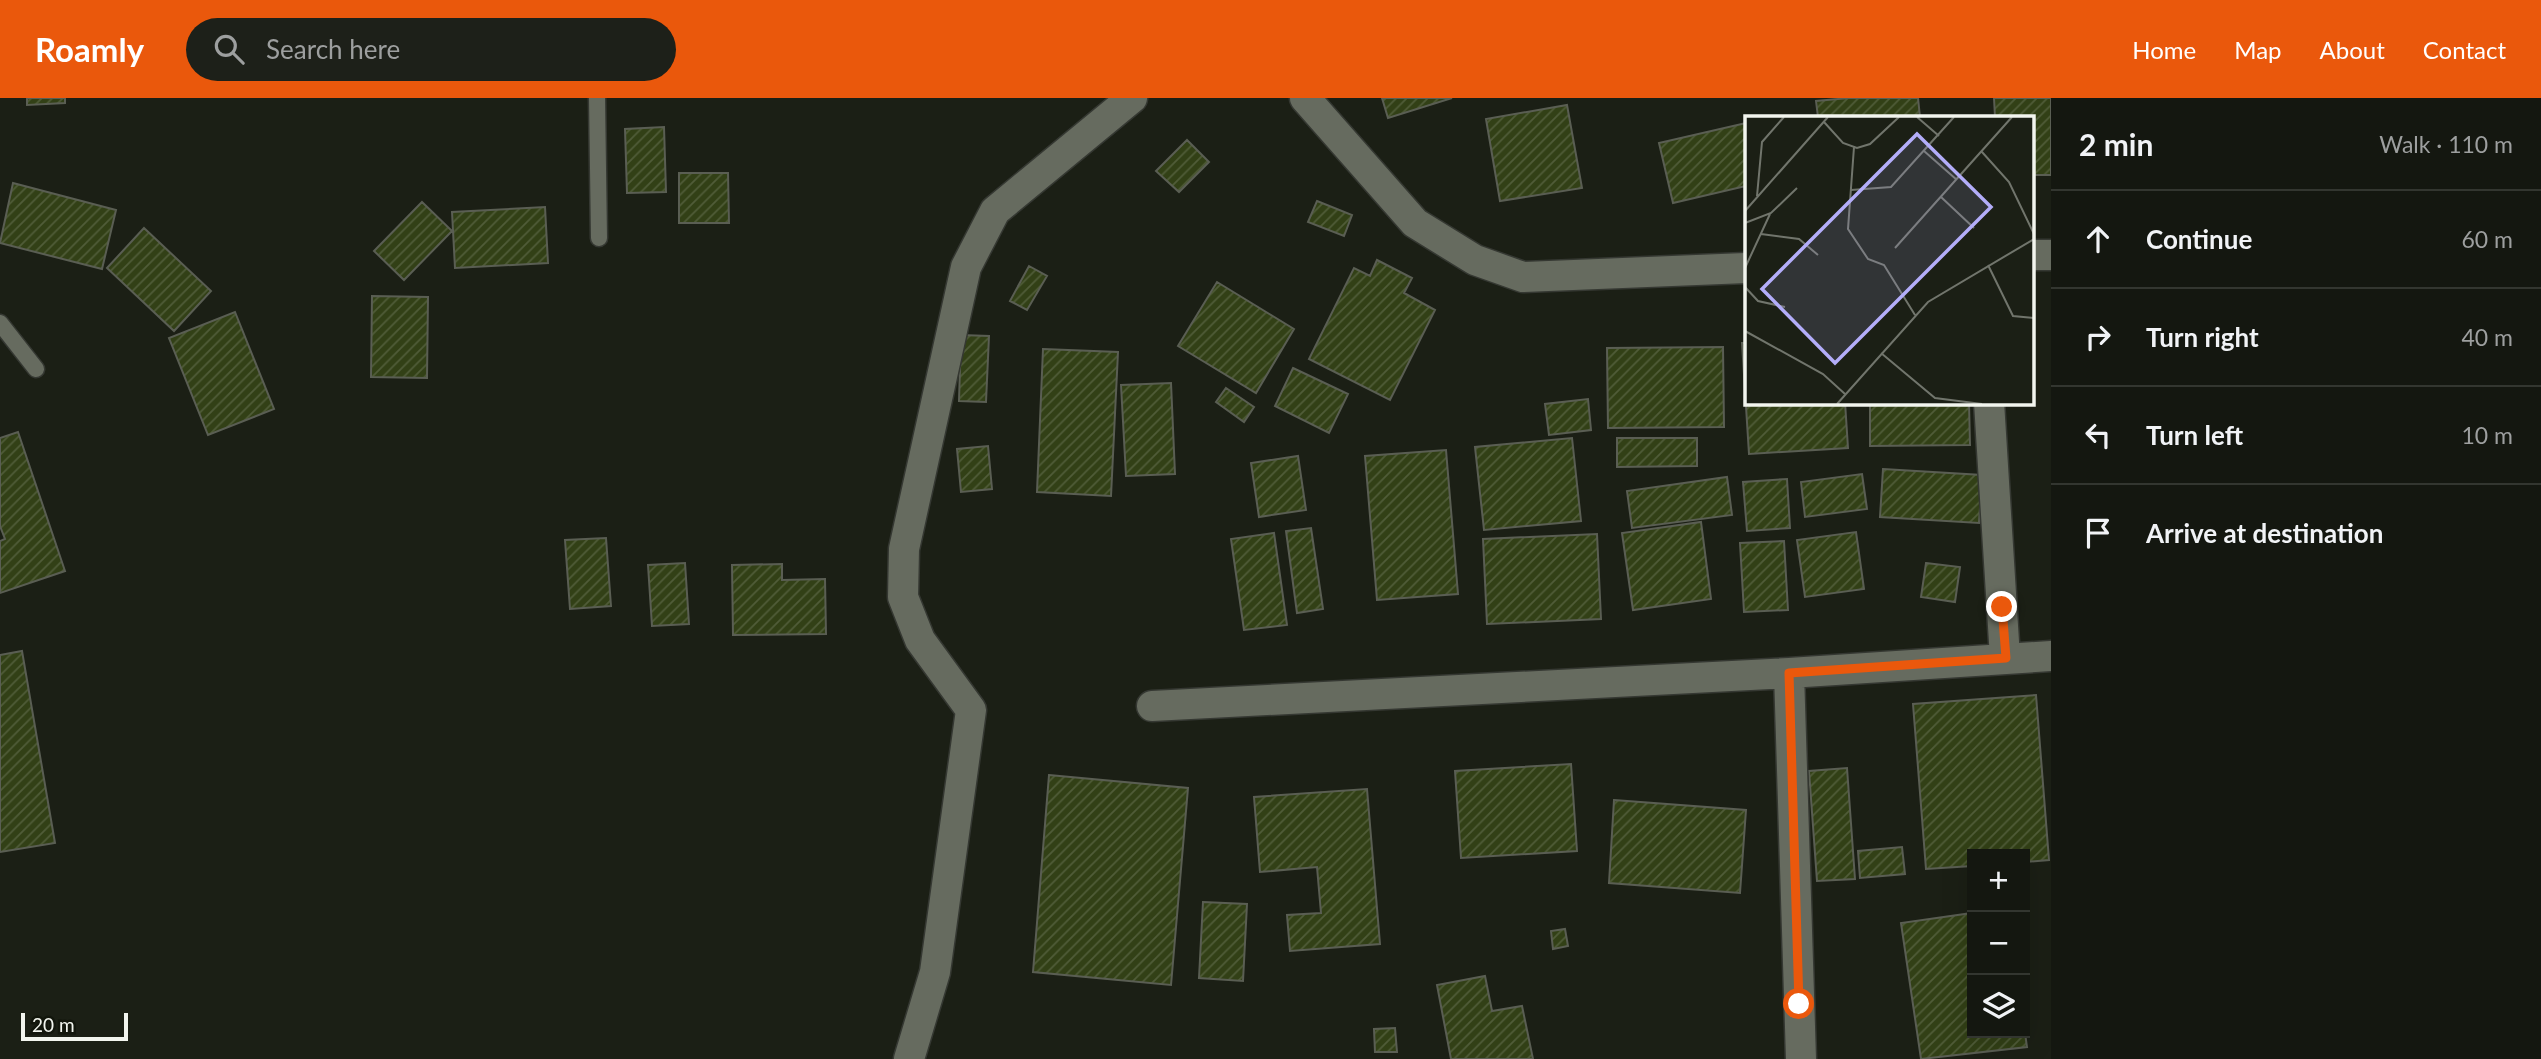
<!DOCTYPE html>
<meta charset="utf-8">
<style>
body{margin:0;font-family:Lato,sans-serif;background:#1d2019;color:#f1f3f6}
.controls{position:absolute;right:21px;bottom:21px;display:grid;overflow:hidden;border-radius:0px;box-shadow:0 7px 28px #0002}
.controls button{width:63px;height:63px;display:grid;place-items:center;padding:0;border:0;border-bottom:2px solid #333630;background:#141710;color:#f1f3f6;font:35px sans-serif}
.scale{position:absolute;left:21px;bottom:18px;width:107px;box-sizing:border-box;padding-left:7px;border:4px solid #f2f5ee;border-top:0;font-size:19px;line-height:24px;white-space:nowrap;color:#f2f5ee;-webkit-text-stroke:5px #12160c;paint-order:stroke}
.stop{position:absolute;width:21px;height:21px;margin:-16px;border:5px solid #ea580c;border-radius:50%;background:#fff}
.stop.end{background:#ea580c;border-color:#fff;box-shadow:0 2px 7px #0008}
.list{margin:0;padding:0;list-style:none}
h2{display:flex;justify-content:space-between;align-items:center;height:91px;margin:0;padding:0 28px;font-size:30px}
h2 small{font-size:23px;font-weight:400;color:#9d9f9f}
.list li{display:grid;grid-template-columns:46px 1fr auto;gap:21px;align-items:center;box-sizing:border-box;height:98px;padding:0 28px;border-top:2px solid #333630}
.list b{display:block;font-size:26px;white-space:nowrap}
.list em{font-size:23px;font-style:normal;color:#9d9f9f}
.icon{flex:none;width:38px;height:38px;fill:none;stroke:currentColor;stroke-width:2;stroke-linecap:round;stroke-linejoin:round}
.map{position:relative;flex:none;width:2051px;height:961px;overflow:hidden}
header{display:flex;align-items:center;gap:42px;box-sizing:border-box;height:98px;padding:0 35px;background:#ea580c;color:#fff}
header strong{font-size:33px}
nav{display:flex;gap:38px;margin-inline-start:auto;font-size:24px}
.search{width:490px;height:63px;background:#1d2019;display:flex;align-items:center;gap:18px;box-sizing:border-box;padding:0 24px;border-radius:38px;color:#9d9f9f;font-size:26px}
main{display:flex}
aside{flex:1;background:#141710}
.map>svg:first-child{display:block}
</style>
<header>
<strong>Roamly</strong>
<div class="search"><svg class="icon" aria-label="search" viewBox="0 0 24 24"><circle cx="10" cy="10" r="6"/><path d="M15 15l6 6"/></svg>Search here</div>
<nav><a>Home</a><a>Map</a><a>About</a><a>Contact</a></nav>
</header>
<main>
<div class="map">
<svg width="2051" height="961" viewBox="0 0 2051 961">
<defs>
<pattern id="building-hatch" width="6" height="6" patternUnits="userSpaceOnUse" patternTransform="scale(1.75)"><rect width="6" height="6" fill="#324016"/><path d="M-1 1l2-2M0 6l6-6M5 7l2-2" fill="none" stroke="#505c38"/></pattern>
</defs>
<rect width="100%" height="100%" fill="#1b1f15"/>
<path fill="url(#building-hatch)" stroke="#5a5e53" stroke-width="2" d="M27 0H65V5L27 7Z
M1382 0H1452L1388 20Z
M1849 0H1918L1920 19H1818L1816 3Z
M1994 0H2051V77H2032V19H1995Z
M1567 7 1582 90 1500 103 1486 21Z
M1746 25V88L1673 105 1659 45Z
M664 29 666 94 627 95 625 31Z
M1187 42 1209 64 1179 94 1156 73Z
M679 75H728L729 125H679Z
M13 85 116 112 102 171 0 145Z
M1317 103 1352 117 1344 138 1308 124Z
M422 104 452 133 404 182 374 153Z
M545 109 548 165 455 170 452 114Z
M144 130 211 193 174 233 107 170Z
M1377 162 1412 180 1404 195 1435 212 1390 302 1309 261 1354 170 1370 178Z
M1029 168 1047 178 1027 212 1010 203Z
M1217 184 1294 231 1256 295 1178 248Z
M372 198 428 199 427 280 371 279Z
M235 214 274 311 208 337 169 240Z
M961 237 989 238 986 304 959 303Z
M1742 245H1746V304H1845L1848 350 1749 356Z
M1723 249 1724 329 1608 330 1607 250Z
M1043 251 1118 254 1111 398 1037 394Z
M1293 270 1348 296 1329 335 1275 308Z
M1171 285 1175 376 1126 378 1121 287Z
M1226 290 1254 309 1244 324 1216 304Z
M1588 301 1591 332 1549 337 1545 306Z
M1870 304H1969L1970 347 1870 348Z
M18 334 65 473 0 495V443L5 441 0 428V340Z
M1572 340 1581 423 1484 432 1475 349Z
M1617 340H1697V368L1617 369Z
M988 348 992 391 961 394 957 351Z
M1446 352 1458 496 1377 502 1365 358Z
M1298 358 1306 412 1259 419 1251 365Z
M1883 371 1982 377 1979 425 1880 419Z
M1862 376 1867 411 1805 419 1801 384Z
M1727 379 1732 417 1632 430 1627 393Z
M1787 381 1790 430 1747 433 1743 384Z
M1701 424 1711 501 1633 512 1622 435Z
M1311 430 1323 511 1297 515 1286 433Z
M1856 434 1864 491 1805 499 1797 442Z
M1274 435 1287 527 1244 532 1231 441Z
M1597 436 1601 521 1487 526 1483 441Z
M606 440 611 508 570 511 565 442Z
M1784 443 1788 512 1744 514 1740 445Z
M685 465 689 526 652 528 648 467Z
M1926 465 1960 469 1955 504 1921 499Z
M782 466V482L825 481 826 536 733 537 732 467Z
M22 553 55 745 0 754V557Z
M2036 597 2049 762 2025 764V756H1972V768L1926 771 1913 606Z
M1571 666 1577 753 1461 760 1455 673Z
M1847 670 1855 781 1817 783 1809 673Z
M1049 677 1188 690 1171 887 1033 874Z
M1367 691 1380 846 1290 853 1287 817 1321 815 1317 769 1260 774 1254 699Z
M1614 702 1746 712 1740 795 1609 785Z
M1902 749 1905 776 1860 780 1858 753Z
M1203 804 1247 806 1243 883 1199 880Z
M1972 815V935H2025L2027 949 1921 961 1901 825Z
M1565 831 1568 848 1553 851 1551 833Z
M1485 878 1492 913 1522 908 1533 961H1451L1437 887Z
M1395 930 1397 954H1375L1374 931Z"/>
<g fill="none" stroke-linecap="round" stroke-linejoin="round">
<g stroke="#353832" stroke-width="19">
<path id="lane" d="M597 0 599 140
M0 225 36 271"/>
</g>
<g stroke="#353832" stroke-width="33">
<path id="street" d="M1305 0 1415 125 1475 162 1523 179 1746 170
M2032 157H2051
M1989 304 2005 560
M1789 575 1801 961
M1152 608 1789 575 2051 558
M909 961 935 874 971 612 920 542 903 499 904 451 966 169 995 113 1132 0"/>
</g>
<use href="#lane" stroke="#666b5f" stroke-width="16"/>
<use href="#street" stroke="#666b5f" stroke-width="30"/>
</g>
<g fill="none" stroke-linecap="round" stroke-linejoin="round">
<path stroke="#ea580c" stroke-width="9" d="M1799 906 1789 575 2006 560 2002 509"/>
</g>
<g transform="translate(1745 18)">
<rect width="289" height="289" fill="#1b1f15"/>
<path fill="none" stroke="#71756c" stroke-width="2" d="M172 1 194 20M79 6 98 27 112 32 125 28 154 1M109 31 103 113 123 143 139 149 170 199M179 35 212 64M237 36 264 66 289 118M106 74 146 71 209 1M12 80 17 26 39 1M196 81 229 112M0 95 83 1M0 107 26 97 52 72M16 118 54 123 73 139M150 132 267 1M243 149 268 200 289 202M0 152 25 98M0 171 13 185 40 191M0 215 78 258 100 278M136 237 190 282 237 288M92 288 183 186 289 123"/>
<path fill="#b3adf9" fill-opacity="0.15" stroke="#b3adf9" stroke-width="3.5" d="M172 18 246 91 90 247 17 173Z"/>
<rect width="289" height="289" fill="none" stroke="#f2f5ee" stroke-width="3.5"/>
</g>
</svg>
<div class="controls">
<button>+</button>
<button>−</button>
<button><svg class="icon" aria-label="layers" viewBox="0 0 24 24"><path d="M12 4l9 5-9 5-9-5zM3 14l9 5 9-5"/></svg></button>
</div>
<div class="scale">20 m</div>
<div class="stop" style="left:1799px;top:906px"></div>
<div class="stop end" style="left:2002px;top:509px"></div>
</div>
<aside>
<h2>2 min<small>Walk · 110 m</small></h2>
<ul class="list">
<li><svg class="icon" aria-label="ahead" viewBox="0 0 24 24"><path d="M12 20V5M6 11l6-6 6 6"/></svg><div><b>Continue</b></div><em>60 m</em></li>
<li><svg class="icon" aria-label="right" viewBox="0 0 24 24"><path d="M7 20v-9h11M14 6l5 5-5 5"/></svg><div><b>Turn right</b></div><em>40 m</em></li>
<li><svg class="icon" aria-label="left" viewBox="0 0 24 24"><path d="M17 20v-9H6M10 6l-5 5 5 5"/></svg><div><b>Turn left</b></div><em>10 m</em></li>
<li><svg class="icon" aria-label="arrive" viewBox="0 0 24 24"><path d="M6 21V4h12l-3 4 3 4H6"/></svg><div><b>Arrive at destination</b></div></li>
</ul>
</aside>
</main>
